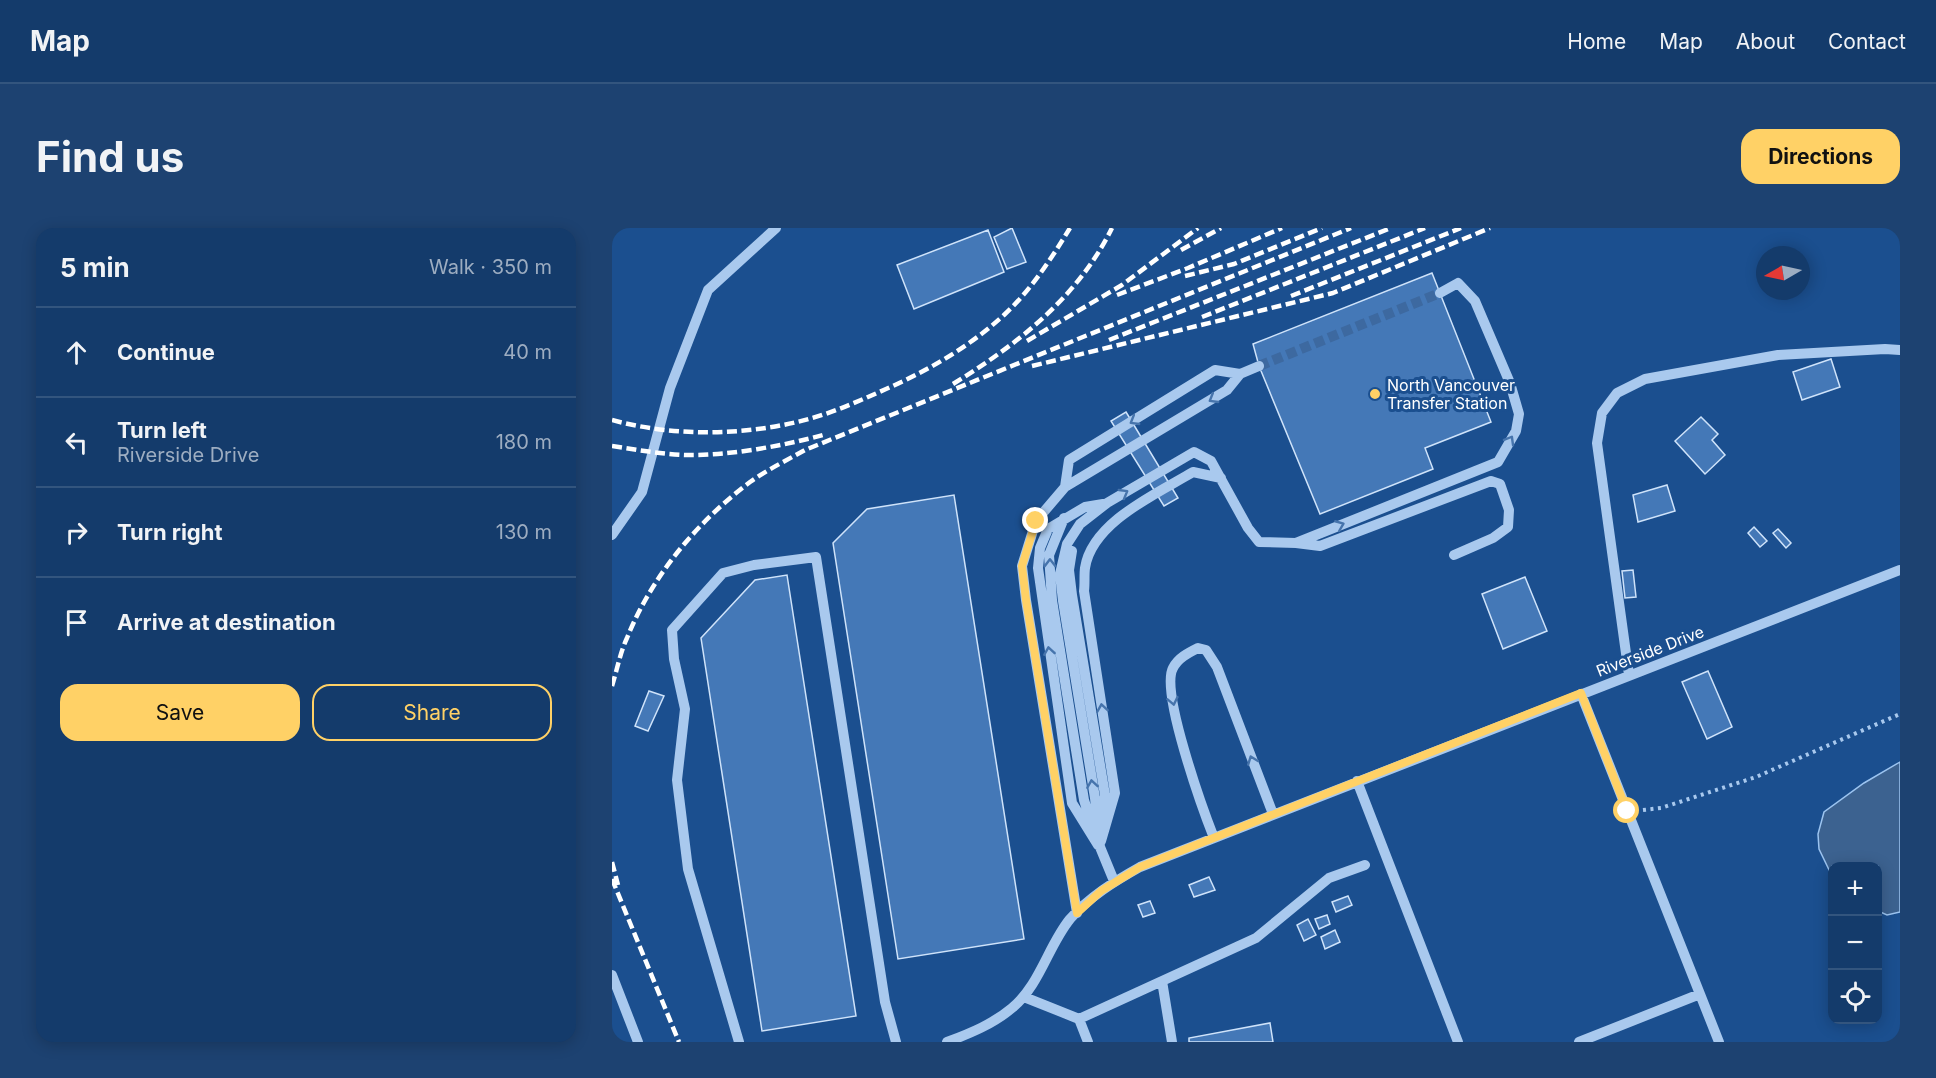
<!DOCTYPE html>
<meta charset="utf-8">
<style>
body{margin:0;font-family:Inter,sans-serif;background:#1d4271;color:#f1f3f6}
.controls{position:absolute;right:18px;bottom:18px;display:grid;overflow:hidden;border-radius:12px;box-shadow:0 3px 15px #0003}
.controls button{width:54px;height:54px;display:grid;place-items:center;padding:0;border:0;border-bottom:2px solid #33557e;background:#143b6b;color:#f1f3f6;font:30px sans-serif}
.compass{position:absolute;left:1144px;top:18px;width:54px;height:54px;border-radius:50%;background:#143b6b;box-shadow:0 3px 15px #0003;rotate:261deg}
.stop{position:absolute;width:18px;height:18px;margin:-14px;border:4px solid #ffd166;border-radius:50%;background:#fff}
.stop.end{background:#ffd166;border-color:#fff;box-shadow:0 2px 6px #0008}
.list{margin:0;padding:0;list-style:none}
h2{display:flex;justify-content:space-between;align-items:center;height:78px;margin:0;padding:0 24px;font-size:26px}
h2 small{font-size:20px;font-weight:400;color:#9dadc1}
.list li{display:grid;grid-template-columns:39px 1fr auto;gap:18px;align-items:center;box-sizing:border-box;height:90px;padding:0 24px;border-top:2px solid #33557e}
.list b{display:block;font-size:22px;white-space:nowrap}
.list p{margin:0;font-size:20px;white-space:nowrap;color:#9dadc1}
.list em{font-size:20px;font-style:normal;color:#9dadc1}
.actions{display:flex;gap:12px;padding:18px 24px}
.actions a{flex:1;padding:14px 0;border:2px solid #ffd166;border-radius:18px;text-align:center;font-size:21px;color:#ffd166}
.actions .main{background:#ffd166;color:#111}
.icon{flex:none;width:33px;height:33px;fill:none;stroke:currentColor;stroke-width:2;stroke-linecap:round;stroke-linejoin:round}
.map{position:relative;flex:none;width:1288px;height:814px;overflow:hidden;border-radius:18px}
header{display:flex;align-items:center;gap:36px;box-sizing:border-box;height:84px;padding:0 30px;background:#143b6b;border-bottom:2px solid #33557e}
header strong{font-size:28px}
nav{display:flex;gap:33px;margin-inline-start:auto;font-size:21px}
.intro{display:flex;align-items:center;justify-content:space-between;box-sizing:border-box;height:144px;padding:0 36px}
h1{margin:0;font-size:42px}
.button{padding:15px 27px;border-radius:18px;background:#ffd166;color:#111;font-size:21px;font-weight:700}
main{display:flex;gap:36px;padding:0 36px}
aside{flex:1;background:#143b6b;border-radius:18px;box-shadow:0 3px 15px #0003}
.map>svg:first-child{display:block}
</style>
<header>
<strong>Map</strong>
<nav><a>Home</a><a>Map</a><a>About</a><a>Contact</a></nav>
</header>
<div class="intro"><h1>Find us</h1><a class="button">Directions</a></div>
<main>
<aside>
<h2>5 min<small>Walk · 350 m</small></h2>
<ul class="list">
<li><svg class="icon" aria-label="ahead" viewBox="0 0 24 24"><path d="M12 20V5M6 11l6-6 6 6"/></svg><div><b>Continue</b></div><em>40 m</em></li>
<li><svg class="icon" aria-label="left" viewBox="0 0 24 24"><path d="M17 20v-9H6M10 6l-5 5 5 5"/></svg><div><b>Turn left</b><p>Riverside Drive</p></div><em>180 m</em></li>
<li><svg class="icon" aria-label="right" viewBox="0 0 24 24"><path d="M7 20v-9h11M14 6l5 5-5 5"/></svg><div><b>Turn right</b></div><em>130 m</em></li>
<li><svg class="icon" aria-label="arrive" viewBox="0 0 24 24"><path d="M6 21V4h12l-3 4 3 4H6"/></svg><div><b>Arrive at destination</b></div></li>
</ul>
<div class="actions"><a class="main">Save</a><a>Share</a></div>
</aside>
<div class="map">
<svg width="1288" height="814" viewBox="0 0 1288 814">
<rect width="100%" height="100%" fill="#1b4f8f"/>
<path fill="#3c6290" stroke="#9cc4f0" stroke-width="1.5" d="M1288 534V684L1275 687 1266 683V638H1220V648L1207 621 1206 606 1212 584 1252 555Z"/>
<path fill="#4478b7" stroke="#cfe3fa" stroke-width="1.5" d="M400 0 414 34 395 41 382 9Z
M376 2 392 44 302 81 285 37Z
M820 45 879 194 813 220 821 241 708 286 647 138 641 116Z
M1219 131 1228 159 1190 172 1181 144Z
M514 184 566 270 552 278 499 193Z
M1089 189 1106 206 1100 212 1113 227 1093 246 1063 213Z
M1055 257 1063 283 1026 294 1021 267Z
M342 267 412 711 286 731 221 315 255 281Z
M1142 299 1155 313 1148 319 1136 305Z
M1166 301 1179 315 1174 320 1161 305Z
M1021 342 1024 369 1013 370 1010 343Z
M175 347 244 788 150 803 89 410 143 352Z
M913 349 935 403 891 421 870 366Z
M1096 443 1120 499 1095 511 1070 454Z
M37 463 52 468 36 503 23 498Z
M597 649 603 662 582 669 577 657Z
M736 668 740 677 724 684 720 674Z
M538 673 543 685 531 689 526 677Z
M715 687 718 696 707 701 703 691Z
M696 691 704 707 692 713 685 697Z
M723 702 728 714 713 721 709 709Z
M658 795 661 814H577V810Z"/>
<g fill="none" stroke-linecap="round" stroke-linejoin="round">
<path stroke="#3d69a0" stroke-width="10" stroke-dasharray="10 5" stroke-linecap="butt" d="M647 138 828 65"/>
<path stroke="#a9c9ee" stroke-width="4" stroke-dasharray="3 4.5" stroke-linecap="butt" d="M1031 582 1049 580 1144 549 1288 486"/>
<path stroke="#a9c9ee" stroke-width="10" d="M453 259 457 232 603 142 628 146
M452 290 437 327 440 372 472 572 481 601
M0 307 30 264 58 160 96 62 164 0
M684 315 708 318 879 253 888 256 897 282 896 299 881 310 842 327
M460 323 457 342 460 367 493 567 491 589
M1017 447 985 215 990 185 1005 165 1033 151 1166 127 1273 121 1288 122
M969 466 1107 814
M745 553 846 814
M602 610C591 582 548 463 561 440 566 430 576 425 586 420L594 422 605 439 661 586
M489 613 503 565 472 363C473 355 472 347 473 340 480 294 546 265 581 244L609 250
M486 617 460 575 426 340 428 320 436 301 473 279 491 276
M502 653 488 619 483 570 451 373 448 346 455 316 468 296 495 275 582 224 599 233 636 300 647 314 684 315 886 234 904 203 907 186 898 155 863 73 846 55 828 65
M465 685 414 372 410 338 424 293 453 259 615 162 628 146 647 138
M0 747 26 814
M550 753 560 814
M412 769 467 791 476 814
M467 791 644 710 717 650 753 637
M127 814 76 641 65 552 73 481 62 431 60 402 111 345 142 337 204 329 273 774 284 814
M335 814C359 805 381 796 400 780 428 757 436 718 458 691 477 669 503 653 528 639L1288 342
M967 814 1088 766"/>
<path stroke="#fff" stroke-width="4.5" stroke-dasharray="10 4.5" stroke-linecap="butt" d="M569 22 609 0
M573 48 622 36 710 0
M505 67 576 40 670 0
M679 68 849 0
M590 89 813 0
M497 112 779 0
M415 113 510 57 586 0
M420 138 721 65 878 0
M341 156C406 116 466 69 500 0
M0 192C58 208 126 208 185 194 216 187 245 174 274 161 317 142 357 119 392 87 419 62 439 31 458 0
M0 218C25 222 49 226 74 227 115 228 171 218 211 207
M0 458C5 442 8 425 15 410 40 348 84 295 138 254 155 242 175 232 193 222L739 0
M0 634 6 657
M0 651 67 814"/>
</g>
<defs><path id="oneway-chevron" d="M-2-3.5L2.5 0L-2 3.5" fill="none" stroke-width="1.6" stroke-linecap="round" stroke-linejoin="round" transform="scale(1.5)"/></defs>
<g stroke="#4674ac">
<use href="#oneway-chevron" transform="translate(601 171) rotate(149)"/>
<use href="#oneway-chevron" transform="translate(522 193) rotate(149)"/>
<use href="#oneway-chevron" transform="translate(898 212) rotate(-60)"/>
<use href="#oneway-chevron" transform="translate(512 265) rotate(-30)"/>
<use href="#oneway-chevron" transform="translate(728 297) rotate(-22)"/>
<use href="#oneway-chevron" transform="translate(438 335) rotate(-91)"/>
<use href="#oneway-chevron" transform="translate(437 423) rotate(-99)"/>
<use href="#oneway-chevron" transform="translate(561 473) rotate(78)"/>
<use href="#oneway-chevron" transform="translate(490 480) rotate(-99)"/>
<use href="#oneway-chevron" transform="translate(640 532) rotate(-111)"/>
<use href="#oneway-chevron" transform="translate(480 556) rotate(-99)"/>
</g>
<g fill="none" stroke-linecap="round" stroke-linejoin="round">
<path stroke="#ffd166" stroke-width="8" d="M424 293 410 338 414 372 465 685 489 663 528 639 969 465 1015 583"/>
</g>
<circle fill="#ffd166" stroke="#1b4f8f" stroke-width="2" cx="763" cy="166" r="6"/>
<g text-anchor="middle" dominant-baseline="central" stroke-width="6" stroke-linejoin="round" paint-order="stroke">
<g font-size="16" fill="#fff" stroke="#1b4f8f" text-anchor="start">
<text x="775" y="157">North Vancouver<tspan x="775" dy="18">Transfer Station</tspan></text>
</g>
<g font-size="16" fill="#fff" stroke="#1b4f8f">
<text transform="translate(1038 423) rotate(-21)">Riverside Drive</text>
</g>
</g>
</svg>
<div class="controls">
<button>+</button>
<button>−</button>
<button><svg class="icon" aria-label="locate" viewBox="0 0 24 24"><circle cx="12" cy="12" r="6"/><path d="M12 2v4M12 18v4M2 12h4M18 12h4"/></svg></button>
</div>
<svg class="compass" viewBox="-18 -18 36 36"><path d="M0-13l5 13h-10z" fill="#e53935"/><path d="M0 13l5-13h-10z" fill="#9dadc1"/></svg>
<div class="stop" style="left:1015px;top:583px"></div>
<div class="stop end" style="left:424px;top:293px"></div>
</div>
</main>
